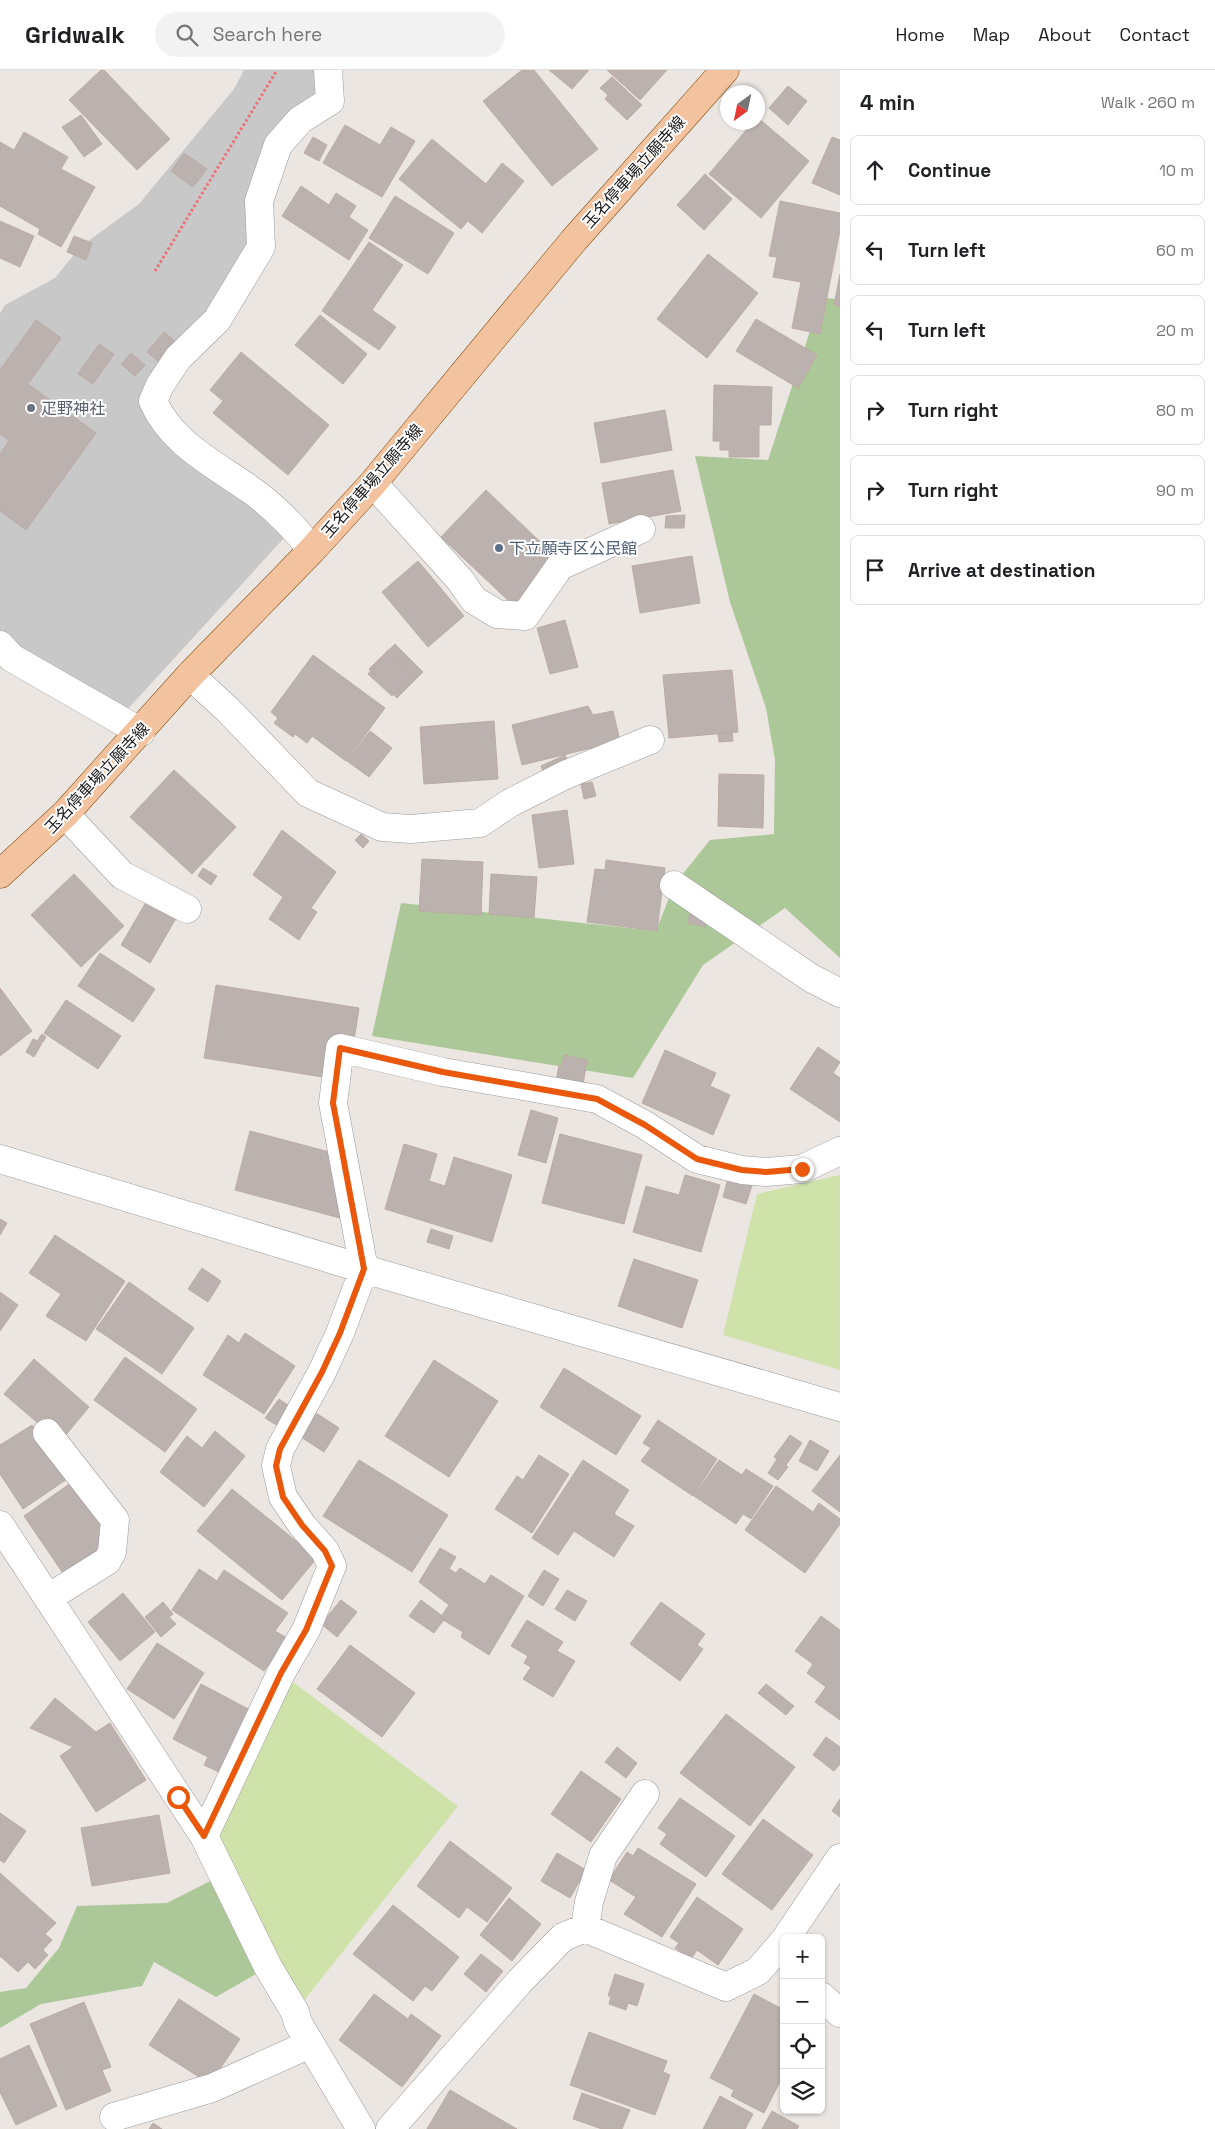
<!DOCTYPE html>
<meta charset="utf-8">
<style>
body{margin:0;font-family:"Space Grotesk","Noto Sans JP",sans-serif;background:#f2f2f2;color:#202124}
.controls{position:absolute;right:15px;bottom:15px;display:grid;overflow:hidden;border-radius:8px;box-shadow:0 1px 4px #0004}
.controls button{width:45px;height:45px;display:grid;place-items:center;padding:0;border:0;border-bottom:1px solid #e0e0e0;background:#fff;color:#202124;font:25px sans-serif}
.compass{position:absolute;left:720px;top:15px;width:45px;height:45px;border-radius:50%;background:#fff;box-shadow:0 1px 4px #0004;rotate:213deg}
.stop{position:absolute;width:15px;height:15px;margin:-11px;border:4px solid #ea580c;border-radius:50%;background:#fff}
.stop.end{background:#ea580c;border-color:#fff;box-shadow:0 1px 5px #0008}
.list{margin:0;padding:0;list-style:none}
h2{display:flex;justify-content:space-between;align-items:center;height:65px;margin:0;padding:0 20px;font-size:21px}
h2 small{font-size:16px;font-weight:400;color:#757577}
.list li{display:grid;grid-template-columns:32px 1fr auto;gap:15px;align-items:center;box-sizing:border-box;height:70px;margin:0 10px 10px;padding:0 10px;border:1px solid #e0e0e0;border-radius:8px}
.list b{display:block;font-size:19px;white-space:nowrap}
.list em{font-size:16px;font-style:normal;color:#757577}
.icon{flex:none;width:28px;height:28px;fill:none;stroke:currentColor;stroke-width:2;stroke-linecap:round;stroke-linejoin:round}
.map{position:relative;flex:none;width:840px;height:2059px;overflow:hidden}
header{display:flex;align-items:center;gap:30px;box-sizing:border-box;height:70px;padding:0 25px;background:#fff;border-bottom:1px solid #e0e0e0}
header strong{font-size:24px}
nav{display:flex;gap:28px;margin-inline-start:auto;font-size:18px}
.search{width:350px;height:45px;background:#f2f2f2;display:flex;align-items:center;gap:12px;box-sizing:border-box;padding:0 18px;border-radius:28px;color:#757577;font-size:19px}
main{display:flex}
aside{flex:1;background:#fff}
.map>svg:first-child{display:block}
</style>
<header>
<strong>Gridwalk</strong>
<div class="search"><svg class="icon" aria-label="search" viewBox="0 0 24 24"><circle cx="10" cy="10" r="6"/><path d="M15 15l6 6"/></svg>Search here</div>
<nav><a>Home</a><a>Map</a><a>About</a><a>Contact</a></nav>
</header>
<main>
<div class="map">
<svg width="840" height="2059" viewBox="0 0 840 2059">
<rect width="100%" height="100%" fill="#ebe6e1"/>
<path fill="#c8c8c8" d="M244 0H328L330 31 278 75 261 177 153 331 294 457 116 652 0 578V243L5 235 55 208 80 177 139 134 234 19Z"/>
<path fill="#cee2aa" d="M840 1105V1300L723 1265 757 1124Z
M281 1603 458 1736 295 1942 204 1766Z"/>
<path fill="#adc898" d="M821 227 840 230V888L785 838 703 895 633 1008 372 966 401 833 656 861 674 815 710 770 774 764 775 690 766 638 730 532 695 386 768 390Z
M224 1804 268 1897 216 1927 154 1892 142 1916 41 1934 0 1958V1922L26 1918 59 1878 77 1836 167 1833Z"/>
<path fill="#bbb1ae" stroke="#bcaba4" d="M101 0H104L170 69 137 100 69 30Z
M522 0H534L598 79 552 116 483 31Z
M549 0H589L572 19Z
M607 0H667L640 30Z
M612 7 642 35 627 50 605 29 608 25 600 18Z
M788 16 807 31 788 55 769 38Z
M81 45 102 74 84 87 62 57Z
M758 48 809 91 761 148 709 104 753 52H758Z
M345 55 380 75 391 57 415 71 382 127 323 93Z
M24 62 68 87 61 99 95 117 61 177 38 164 40 159 0 136V72L14 80Z
M313 67 327 75 319 91 304 83Z
M832 67 840 70V125L812 113Z
M432 69 486 114 502 93 524 111 482 163 468 151 461 159 399 109Z
M184 83 207 99 193 117 171 101Z
M705 104 732 129 704 160 677 135Z
M301 116 329 135 336 123 356 136 349 147 368 160 349 190 282 146Z
M395 126 454 163 428 204 369 168Z
M780 131 840 143V160L820 264 792 258 801 212 773 207 777 187 769 186Z
M0 151 34 166 20 197 0 188Z
M74 166 92 173 86 190 67 182Z
M369 172 403 195 372 240 396 257 379 280 322 241Z
M708 184 758 223 707 288 657 249Z
M840 204V236L834 235Z
M320 245 367 284 343 314 295 275Z
M756 249 817 285 798 318 736 281Z
M36 250 61 268 28 314 96 363 26 460 0 441V384L9 371 0 364V300Z
M164 262 181 276 164 296 147 282Z
M99 274 114 284 93 314 78 304Z
M241 282 329 355 288 405 213 343 223 331 210 320Z
M131 283 145 295 135 306 121 294Z
M714 315 772 317 771 355H759V387H729V380H720V371H713Z
M665 340 672 380 601 393 594 353Z
M673 400 681 441 609 454 602 413Z
M486 420 557 488 513 535 441 467Z
M685 445 684 458H665L666 446Z
M692 486 700 533 640 543 632 496Z
M418 491 464 546 428 577 382 522Z
M565 550 578 597 550 604 537 558Z
M395 574 423 602 397 628 369 599Z
M388 580 413 602 392 626 368 604Z
M313 585 385 638 346 691 312 666 307 673 295 664 293 667 274 653 278 648 271 642Z
M732 600 738 662 669 668 663 605Z
M588 636 593 645 613 641 620 671 522 695 512 655Z
M494 651 498 709 424 714 420 657Z
M370 661 392 678 369 707 347 691Z
M732 662 733 671 719 672 718 663Z
M565 685 569 694 545 705 541 696Z
M174 700 236 757 192 804 130 747Z
M719 704 764 705 763 758 718 756Z
M592 712 596 726 584 729 581 714Z
M567 740 574 794 539 798 532 745Z
M282 760 336 802 311 838 317 842 299 870 269 849 283 827 253 805Z
M361 764 369 771 363 778 355 770Z
M422 789 483 792 481 845 419 841Z
M606 790 665 798 657 861 587 852 595 799 605 800Z
M203 798 217 806 211 815 198 806Z
M74 804 124 856 81 897 31 845Z
M491 804 537 807 534 848 489 844Z
M149 827 178 845 150 893 121 875Z
M690 841 708 844 705 857 688 853Z
M100 883 155 919 133 952 78 916Z
M216 915 359 938 348 1011 204 988Z
M0 918 32 961 0 986Z
M66 930 121 966 98 999 44 963Z
M42 964 46 967 43 972 38 970Z
M33 969 42 973 34 987 26 982Z
M818 977 840 992 833 1003 840 1008V1052L790 1019Z
M665 980 716 1003 710 1016 730 1025 713 1065 642 1033Z
M564 985 587 990 582 1021 555 1017 559 995 562 996Z
M531 1040 558 1048 546 1093 518 1085Z
M250 1061 356 1089 340 1148 235 1120Z
M560 1064 642 1085 624 1154 542 1133Z
M404 1074 437 1084 429 1111 445 1116 454 1087 512 1105 492 1172 385 1139Z
M685 1105 720 1115 701 1182 633 1162 646 1116 679 1125Z
M728 1108 752 1115 746 1134 723 1127Z
M0 1149 7 1153 0 1165Z
M431 1159 453 1166 449 1179 427 1172Z
M55 1165 125 1211 86 1271 46 1246 61 1224 29 1203Z
M634 1189 698 1210 682 1258 618 1236Z
M202 1198 221 1211 208 1232 188 1219Z
M129 1212 194 1258 162 1304 96 1259Z
M0 1222 18 1235 0 1261Z
M245 1263 295 1296 264 1344 203 1305 228 1265 239 1273Z
M125 1287 197 1339 165 1382 94 1330Z
M34 1289 89 1337 60 1372 4 1324Z
M434 1290 498 1331 449 1407 385 1366Z
M564 1298 641 1346 616 1385 540 1337Z
M279 1329 291 1337 278 1356 265 1348Z
M316 1343 339 1358 324 1382 301 1367Z
M658 1350 717 1389 693 1426 641 1391 651 1378 643 1373Z
M32 1355 70 1407 23 1439 0 1404V1375Z
M215 1361 245 1386 204 1437 160 1402 187 1366 202 1378Z
M790 1365 802 1373 786 1395 774 1387Z
M810 1370 829 1381 817 1401 799 1391Z
M539 1385 569 1404 532 1463 495 1439 517 1406 523 1410Z
M840 1385V1442L812 1421Z
M777 1389 788 1397 778 1410 768 1403Z
M359 1390 448 1445 412 1502 323 1446Z
M583 1390 629 1420 614 1444 634 1456 614 1487 574 1461 558 1485 532 1468Z
M719 1390 742 1405 746 1399 773 1416 751 1449 743 1444 736 1454 694 1426Z
M75 1410 119 1474 67 1509 24 1446Z
M776 1416 813 1442 819 1433 840 1449V1454L805 1503 745 1460Z
M232 1419 317 1488 282 1530 197 1461Z
M440 1478 456 1487 449 1499 456 1503 460 1498 485 1514 491 1505 524 1526 489 1585 461 1567 463 1562 440 1548 449 1535 419 1512Z
M199 1499 217 1511 224 1500 288 1543 275 1561 287 1568 264 1601 172 1540Z
M544 1500 559 1509 543 1536 528 1526Z
M567 1520 587 1531 575 1551 555 1539Z
M123 1523 155 1562 120 1591 88 1552Z
M341 1530 357 1542 337 1567 321 1554Z
M421 1530 445 1548 434 1563 409 1546Z
M163 1532 173 1544 169 1547 176 1554 161 1567 145 1547Z
M661 1532 705 1564 697 1575 703 1579 680 1611 630 1574Z
M821 1546 840 1560V1650L815 1632 826 1617 807 1603 813 1594 795 1581Z
M527 1550 563 1572 557 1581 575 1591 553 1627 523 1609 531 1597 524 1593 528 1586 511 1576Z
M157 1573 204 1603 174 1649 127 1619Z
M350 1575 415 1623 382 1667 317 1619Z
M201 1614 252 1641 219 1702 204 1695 208 1687 173 1669Z
M766 1614 794 1636 786 1645 758 1623Z
M55 1628 96 1662 110 1653 146 1710 96 1742 60 1686 73 1677 30 1658Z
M726 1644 795 1697 750 1756 680 1703Z
M826 1667 840 1677V1694L834 1701 813 1685Z
M617 1677 637 1693 626 1708 605 1692Z
M581 1701 621 1729 591 1772 551 1744Z
M680 1728 735 1766 706 1807 660 1774 667 1764 658 1758Z
M840 1729V1747L832 1741Z
M0 1743 26 1761 4 1793 0 1790Z
M159 1745 170 1803 92 1816 81 1758Z
M763 1749 813 1785 772 1840 722 1804Z
M450 1771 512 1818 487 1852 467 1837 459 1848 417 1816Z
M638 1778 696 1814 662 1867 624 1844 636 1827 609 1810 627 1782 633 1786Z
M557 1783 586 1800 570 1828 541 1811Z
M0 1803 56 1853 45 1864 52 1870 43 1880 48 1885 35 1899 28 1892 18 1902 0 1886Z
M697 1827 743 1859 718 1895 697 1880 691 1889 675 1878 679 1873 670 1867Z
M509 1828 541 1854 512 1891 480 1865Z
M393 1835 459 1887 432 1921 425 1916 413 1931 353 1884Z
M481 1884 503 1901 486 1922 464 1904Z
M615 1904 644 1914 637 1936 628 1933 626 1940 609 1934 611 1926H608Z
M374 1924 408 1949 411 1944 441 1966 402 2017 339 1970Z
M754 1924 784 1940V2004L764 2043 731 2026 734 2020 710 2008Z
M179 1929 240 1969 210 2014 149 1975Z
M84 1932 111 1997 102 2000 111 2021 66 2040 30 1954Z
M589 1962 667 1991 663 2002 670 2005 655 2045 570 2015Z
M29 1975 57 2036 16 2055 0 2022V1989Z
M450 2020 517 2059H427Z
M582 2023 630 2040 622 2059H602L573 2049Z
M720 2026 753 2044 745 2059H703Z
M772 2041 799 2056 797 2059H762Z
M153 2053 162 2059H149Z"/>
<g fill="none" stroke-linecap="round" stroke-linejoin="round">
<g stroke="#9b9b9b" stroke-width="29">
<path id="minor" d="M373 413 460 510 474 530 497 544 525 546 560 496 641 459
M312 480C294 457 273 435 248 418 213 393 171 373 153 331L160 315 178 288 217 250 261 177 259 131 278 75 300 50 330 31 328 0
M0 575 12 588 141 662
M190 605 228 640 308 723 382 757 411 759 480 753 510 733 565 705 650 670
M65 744 122 805 187 839
M674 815 811 908 840 923
M0 1089 364 1199 840 1337
M47 1363 115 1450 112 1482 107 1491 56 1523 49 1530
M0 1455 204 1766 268 1897 295 1942 298 1953 361 2059
M204 1766 281 1603 306 1560 332 1496 325 1481 302 1455 283 1427 276 1396 280 1379 322 1302 340 1263 364 1199 333 1033 340 978 443 1002 597 1029 645 1055 697 1089 742 1100 766 1102 802 1099 840 1081
M585 1858 589 1832 603 1786 645 1724
M786 1868 840 1788
M821 1926 840 1943
M114 2047 212 2018 310 1974
M390 2059 520 1911 563 1867 585 1858 726 1917 758 1901 784 1871"/>
</g>
<g stroke="#854c0c" stroke-width="29">
<path id="major" d="M0 804 65 744 190 605 312 480 373 413 574 170 725 0"/>
</g>
<path stroke="#ed7075" stroke-width="3" stroke-dasharray="2.5 2.5" stroke-linecap="butt" d="M155 201 277 0"/>
<use href="#minor" stroke="#fff" stroke-width="28"/>
<use href="#major" stroke="#f3c29e" stroke-width="28"/>
</g>
<g fill="none" stroke-linecap="round" stroke-linejoin="round">
<path stroke="#ea580c" stroke-width="6" d="M178 1727 204 1766 281 1603 306 1560 332 1496 325 1481 302 1455 283 1427 276 1396 280 1379 322 1302 340 1263 364 1199 333 1033 340 978 443 1002 597 1029 645 1055 697 1089 742 1100 766 1102 802 1099"/>
</g>
<circle fill="#6b7280" stroke="#fff" stroke-width="2" cx="31" cy="338" r="5"/>
<circle fill="#5c6f8a" stroke="#fff" stroke-width="2" cx="499" cy="478" r="5"/>
<g text-anchor="middle" dominant-baseline="central" stroke-width="4" stroke-linejoin="round" paint-order="stroke">
<g font-size="16" fill="#1a1a1a" stroke="#fff">
<text transform="translate(634 102) rotate(-48)">玉名停車場立願寺線</text>
<text transform="translate(372 411) rotate(-49)">玉名停車場立願寺線</text>
<text transform="translate(97 708) rotate(-47)">玉名停車場立願寺線</text>
</g>
<g font-size="16" fill="#5b616d" stroke="#fff" text-anchor="start">
<text x="41" y="338">疋野神社</text>
</g>
<g font-size="16" fill="#4e5e75" stroke="#fff" text-anchor="start">
<text x="509" y="478">下立願寺区公民館</text>
</g>
</g>
</svg>
<div class="controls">
<button>+</button>
<button>−</button>
<button><svg class="icon" aria-label="locate" viewBox="0 0 24 24"><circle cx="12" cy="12" r="6"/><path d="M12 2v4M12 18v4M2 12h4M18 12h4"/></svg></button>
<button><svg class="icon" aria-label="layers" viewBox="0 0 24 24"><path d="M12 4l9 5-9 5-9-5zM3 14l9 5 9-5"/></svg></button>
</div>
<svg class="compass" viewBox="-18 -18 36 36"><path d="M0-13l5 13h-10z" fill="#e53935"/><path d="M0 13l5-13h-10z" fill="#757577"/></svg>
<div class="stop" style="left:178px;top:1727px"></div>
<div class="stop end" style="left:802px;top:1099px"></div>
</div>
<aside>
<h2>4 min<small>Walk · 260 m</small></h2>
<ul class="list">
<li><svg class="icon" aria-label="ahead" viewBox="0 0 24 24"><path d="M12 20V5M6 11l6-6 6 6"/></svg><div><b>Continue</b></div><em>10 m</em></li>
<li><svg class="icon" aria-label="left" viewBox="0 0 24 24"><path d="M17 20v-9H6M10 6l-5 5 5 5"/></svg><div><b>Turn left</b></div><em>60 m</em></li>
<li><svg class="icon" aria-label="left" viewBox="0 0 24 24"><path d="M17 20v-9H6M10 6l-5 5 5 5"/></svg><div><b>Turn left</b></div><em>20 m</em></li>
<li><svg class="icon" aria-label="right" viewBox="0 0 24 24"><path d="M7 20v-9h11M14 6l5 5-5 5"/></svg><div><b>Turn right</b></div><em>80 m</em></li>
<li><svg class="icon" aria-label="right" viewBox="0 0 24 24"><path d="M7 20v-9h11M14 6l5 5-5 5"/></svg><div><b>Turn right</b></div><em>90 m</em></li>
<li><svg class="icon" aria-label="arrive" viewBox="0 0 24 24"><path d="M6 21V4h12l-3 4 3 4H6"/></svg><div><b>Arrive at destination</b></div></li>
</ul>
</aside>
</main>
